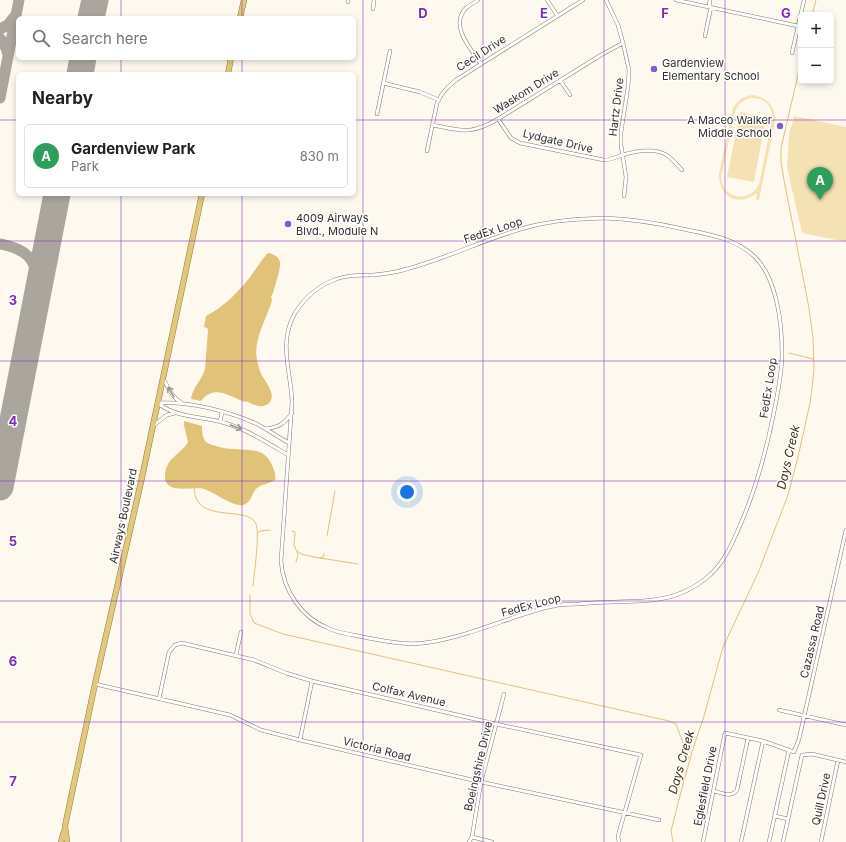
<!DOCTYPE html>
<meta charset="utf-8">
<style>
body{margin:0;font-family:Inter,sans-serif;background:#f6f6f6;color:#222}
.controls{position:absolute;right:12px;top:12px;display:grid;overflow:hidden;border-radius:6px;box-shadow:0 2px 6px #0003}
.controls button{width:36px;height:36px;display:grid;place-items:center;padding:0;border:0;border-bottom:1px solid #e0e0e0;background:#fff;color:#222;font:20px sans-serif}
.you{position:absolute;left:407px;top:492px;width:14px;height:14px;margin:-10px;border:3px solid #fff;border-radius:50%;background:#1a73e8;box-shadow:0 0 0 6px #1a73e833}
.badge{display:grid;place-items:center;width:26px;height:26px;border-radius:50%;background:#7e5cd6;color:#fff;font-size:13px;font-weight:700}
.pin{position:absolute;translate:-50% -33px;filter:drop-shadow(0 1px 2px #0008)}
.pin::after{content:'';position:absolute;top:21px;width:14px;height:12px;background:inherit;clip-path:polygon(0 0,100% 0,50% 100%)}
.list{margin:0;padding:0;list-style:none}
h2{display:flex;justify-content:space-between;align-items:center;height:52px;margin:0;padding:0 16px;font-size:17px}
h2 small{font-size:13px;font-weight:400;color:#767676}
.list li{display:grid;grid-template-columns:26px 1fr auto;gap:12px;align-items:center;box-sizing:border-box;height:64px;margin:0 8px 8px;padding:0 8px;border:1px solid #e0e0e0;border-radius:6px}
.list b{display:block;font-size:15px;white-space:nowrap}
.list p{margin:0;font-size:13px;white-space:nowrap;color:#767676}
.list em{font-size:13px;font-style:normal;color:#767676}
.icon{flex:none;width:22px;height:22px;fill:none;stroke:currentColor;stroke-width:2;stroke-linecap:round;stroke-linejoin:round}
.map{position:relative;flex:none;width:846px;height:842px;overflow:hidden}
.search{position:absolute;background:#fff;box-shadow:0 2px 6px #0003;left:16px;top:16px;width:340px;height:44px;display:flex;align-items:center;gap:10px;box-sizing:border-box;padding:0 14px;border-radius:6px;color:#767676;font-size:15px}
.panel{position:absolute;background:#fff;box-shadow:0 2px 6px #0003;left:16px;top:72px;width:340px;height:124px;border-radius:6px}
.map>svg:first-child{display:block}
</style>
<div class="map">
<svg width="846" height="842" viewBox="0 0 846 842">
<rect width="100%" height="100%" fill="#fef9ee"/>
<path fill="#f4e2b5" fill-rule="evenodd" d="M753 95C767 97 776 107 775 121L759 200H756L757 193C739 207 719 198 719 174L733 108C738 100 744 96 753 95ZM749 98C764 97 773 105 772 120L759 184C750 204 722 199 721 177L735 111 740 103Z
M740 112 766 117 754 182 727 177Z
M794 116 846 127V242L802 233 787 167 789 135Z"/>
<path fill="#e0c379" d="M268 253C273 254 279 256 280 262 281 268 275 286 273 293L271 297 272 299 271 304C265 321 253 342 257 360 258 365 260 373 263 377 268 385 277 397 268 404 261 409 254 405 248 402 246 401 244 402 242 401 227 395 214 385 201 401L191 399C192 388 202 380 205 369L208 330 207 328 204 327 206 316C224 307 238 292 251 276 256 269 261 260 268 253Z
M184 421 202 426C202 431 202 436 205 441 208 444 212 445 216 446 222 448 228 449 234 449 250 451 264 447 272 465 274 470 276 474 275 480 269 484 261 484 256 489 251 495 251 503 243 505 233 507 214 492 204 489 193 486 165 495 165 477 165 457 181 455 188 442L184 425Z"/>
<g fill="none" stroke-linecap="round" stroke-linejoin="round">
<path stroke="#e0c379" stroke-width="1" d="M812 15 816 0
M789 353 813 359
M194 487C194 526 248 504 256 524 260 533 254 575 253 586
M292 531 295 532 294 545 296 550 301 554 314 557 358 564
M258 533 260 531 270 530
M327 536 335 491
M320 558 323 557 324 554
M296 562 298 555 297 551
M250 595V614L254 623 283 634 669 721 676 724 689 759
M673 842 671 831 682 788 692 752 704 716 723 647 758 573 788 495 798 457 810 403 812 388 814 369 813 338 809 308 802 272 784 180 781 162V148L801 62"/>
<path stroke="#aaa69e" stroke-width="11" d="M0 29 8 25 15 16
M0 38 6 48 8 55
M0 98 19 0
M0 244C26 249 36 258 39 285
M0 442 20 382"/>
<path stroke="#aaa69e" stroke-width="27" d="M91 18 95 0
M80 74 83 58
M0 487 57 194"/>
<g stroke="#807c73" stroke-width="4">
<path id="minor" d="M478 0C474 3 469 5 465 9 450 27 471 49 481 64
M547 0 557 15
M606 0 618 25 623 43 629 70 628 87 621 132V145L626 177 624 196
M676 0 798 26
M348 2V0
M709 7 710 0
M373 9 374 0
M705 36 711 7
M792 53 804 0
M560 80 570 95
M383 83 420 92 439 100
M377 114 390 51
M498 119 511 138 520 143 604 160C611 160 616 157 622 155 636 151 656 147 668 156 673 160 677 165 682 170
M433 125C462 131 471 135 498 119L601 55 623 43
M427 151 437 103 442 94 448 87 456 80 481 64 583 0
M605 218C631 219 657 223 683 229 708 234 735 238 755 257 777 279 782 323 782 354 782 375 777 396 773 417 766 451 757 484 744 516 735 537 727 559 710 575 694 589 673 598 652 600 639 602 626 601 613 602 601 602 590 603 578 604 570 604 562 604 554 606 543 608 531 612 521 615 491 625 462 637 431 642 410 646 389 642 368 638 355 635 342 634 330 629 301 618 283 590 281 561L292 402C291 371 278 343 295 313 304 299 318 286 334 280 346 275 360 275 373 275 383 274 393 273 403 270 447 259 488 237 532 226 556 220 580 219 605 218Z
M163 378C168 387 172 398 181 402
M157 403C163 407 170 411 177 413 192 418 209 418 225 423 248 430 268 443 288 455
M157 403C189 401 228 411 257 424 268 430 278 437 289 443
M220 422 222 412
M154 425 167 415 175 413
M265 429C279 427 283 425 292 413
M236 655 241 632
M95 684 230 715 261 730 300 740 481 782 659 820
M159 699 169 652 175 645 182 643 254 660 286 673 312 681 496 724 641 755 618 836 619 842
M779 710 846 725
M300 740 312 681
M714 791C721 793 732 798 737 790L748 738
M775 816 788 819
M472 837 492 842
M469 842 472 837 481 782 504 694
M703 842 725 733 763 741 794 752 799 739 846 530
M741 842 763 741
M769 842 789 750
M783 842 802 755 812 754 846 762
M821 842 838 760"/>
</g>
<g stroke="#967b2d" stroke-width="6">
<path id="primary" d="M240 18 244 0
M228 74 231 58
M61 842 64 831
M67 842 65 826 95 684 141 482 202 194"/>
</g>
<use href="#minor" stroke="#fff" stroke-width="3"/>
<use href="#primary" stroke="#e0c882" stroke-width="5"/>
</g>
<defs><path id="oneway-shaft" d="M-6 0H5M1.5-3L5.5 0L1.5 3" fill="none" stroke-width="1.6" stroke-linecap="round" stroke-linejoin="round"/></defs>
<g stroke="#989896">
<use href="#oneway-shaft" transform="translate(171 392) rotate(-121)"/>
<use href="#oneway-shaft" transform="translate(236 427) rotate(20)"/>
</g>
<path fill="none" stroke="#7b2cbf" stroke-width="1" stroke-opacity="0.55" d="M121 0V18M242 0V18M363 0V842M483 0V842M604 0V842M725 0V842M121 58V74M242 58V74M0 120H18M354 120H846M121 194V842M242 194V842M0 241H846M0 361H846M0 481H846M0 601H846M0 722H846"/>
<g fill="#7e5cd6" stroke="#fff" stroke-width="1.5">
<circle cx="654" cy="69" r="4"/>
<circle cx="780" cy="126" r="4"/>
<circle cx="288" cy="224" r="4"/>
</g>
<g text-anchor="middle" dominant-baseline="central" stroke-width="3" stroke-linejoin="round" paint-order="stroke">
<g font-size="11" fill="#32302c" stroke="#fff">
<text transform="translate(481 53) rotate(-33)">Cecil Drive</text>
<text transform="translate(526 91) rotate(-32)">Waskom Drive</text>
<text transform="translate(616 107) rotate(-83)">Hartz Drive</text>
<text transform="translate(558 141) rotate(13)">Lydgate Drive</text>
<text transform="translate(493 230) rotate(-18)">FedEx Loop</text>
<text transform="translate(768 388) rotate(-81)">FedEx Loop</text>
<text transform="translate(123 516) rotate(-78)">Airways Boulevard</text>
<text transform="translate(531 605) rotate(-15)">FedEx Loop</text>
<text transform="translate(812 642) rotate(-77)">Cazassa Road</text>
<text transform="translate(409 694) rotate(13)">Colfax Avenue</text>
<text transform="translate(377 749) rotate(14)">Victoria Road</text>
<text transform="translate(478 766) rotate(-77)">Boeingshire Drive</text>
<text transform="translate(705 786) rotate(-79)">Eglesfield Drive</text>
<text transform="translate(821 799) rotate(-78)">Quill Drive</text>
</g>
<g font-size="11" fill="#32302c" stroke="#fff" text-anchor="start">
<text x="662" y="63">Gardenview<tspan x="662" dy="13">Elementary School</tspan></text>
<text x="772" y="120" text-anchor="end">A Maceo Walker<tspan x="772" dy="13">Middle School</tspan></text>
<text x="296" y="218">4009 Airways<tspan x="296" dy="13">Blvd., Module N</tspan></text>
</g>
<g font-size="12" font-style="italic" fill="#3a2e0c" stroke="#fff">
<text transform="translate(788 457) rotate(-77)">Days Creek</text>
<text transform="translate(681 762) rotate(-74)">Days Creek</text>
</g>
</g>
<g font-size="13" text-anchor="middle" font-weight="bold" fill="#7b2cbf" stroke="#fff" stroke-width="3" stroke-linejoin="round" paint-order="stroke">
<text x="423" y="18">D</text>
<text x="544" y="18">E</text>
<text x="665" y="18">F</text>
<text x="786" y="18">G</text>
<text x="13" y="305">3</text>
<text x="13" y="426">4</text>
<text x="13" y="546">5</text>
<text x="13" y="666">6</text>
<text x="13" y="786">7</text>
</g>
</svg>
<div class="controls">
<button>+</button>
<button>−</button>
</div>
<div class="you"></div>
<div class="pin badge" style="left:820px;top:200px;background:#2e9e5b">A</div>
<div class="search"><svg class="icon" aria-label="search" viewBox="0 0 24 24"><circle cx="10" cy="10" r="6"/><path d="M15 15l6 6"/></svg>Search here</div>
<section class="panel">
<h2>Nearby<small></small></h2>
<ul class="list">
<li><span class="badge" style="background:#2e9e5b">A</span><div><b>Gardenview Park</b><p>Park</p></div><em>830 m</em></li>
</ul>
</section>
</div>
